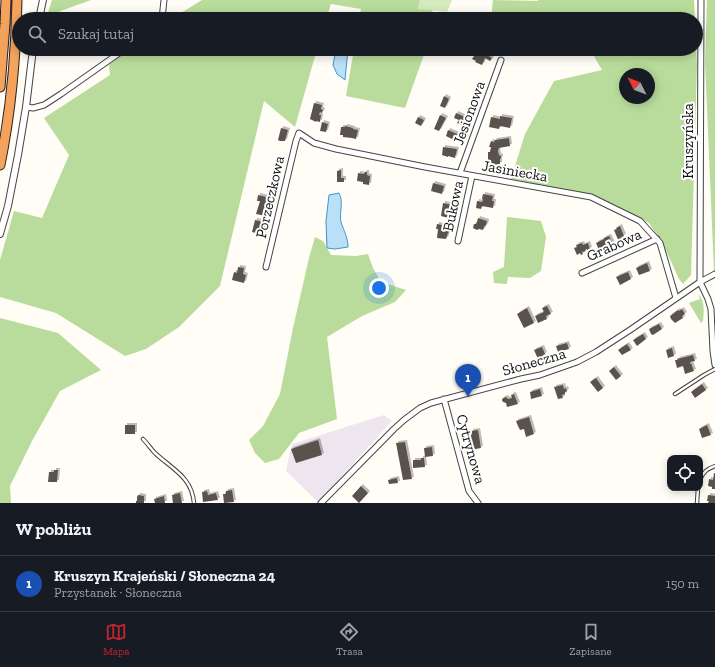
<!DOCTYPE html>
<html lang="pl">
<meta charset="utf-8">
<style>
body{margin:0;font-family:"Zilla Slab",serif;background:#242831;color:#f1f3f6}
.controls{position:absolute;right:12px;bottom:12px;display:grid;overflow:hidden;border-radius:8px;box-shadow:0 2px 10px #0003}
.controls button{width:36px;height:36px;display:grid;place-items:center;padding:0;border:0;border-bottom:1px solid #363941;background:#171b24;color:#f1f3f6;font:20px sans-serif}
.compass{position:absolute;left:619px;top:68px;width:36px;height:36px;border-radius:50%;background:#171b24;box-shadow:0 2px 10px #0003;rotate:312deg}
.you{position:absolute;left:379px;top:288px;width:14px;height:14px;margin:-10px;border:3px solid #fff;border-radius:50%;background:#1a73e8;box-shadow:0 0 0 6px #1a73e833}
.badge{display:grid;place-items:center;width:26px;height:26px;border-radius:50%;background:#c4262e;color:#fff;font-size:13px;font-weight:700}
.pin{position:absolute;translate:-50% -33px;filter:drop-shadow(0 1px 2px #0008)}
.pin::after{content:'';position:absolute;top:21px;width:14px;height:12px;background:inherit;clip-path:polygon(0 0,100% 0,50% 100%)}
.list{margin:0;padding:0;list-style:none}
h2{display:flex;justify-content:space-between;align-items:center;height:52px;margin:0;padding:0 16px;font-size:17px}
h2 small{font-size:13px;font-weight:400;color:#9ea1a6}
.list li{display:grid;grid-template-columns:26px 1fr auto;gap:12px;align-items:center;box-sizing:border-box;height:56px;padding:0 16px;border-top:1px solid #363941}
.list b{display:block;font-size:15px;white-space:nowrap}
.list p{margin:0;font-size:13px;white-space:nowrap;color:#9ea1a6}
.list em{font-size:13px;font-style:normal;color:#9ea1a6}
.icon{flex:none;width:22px;height:22px;fill:none;stroke:currentColor;stroke-width:2;stroke-linecap:round;stroke-linejoin:round}
.map{position:relative;flex:none;width:715px;height:503px;overflow:hidden}
.search{position:absolute;background:#171b24;box-shadow:0 2px 10px #0003;left:12px;right:12px;top:12px;height:44px;display:flex;align-items:center;gap:10px;box-sizing:border-box;padding:0 14px;border-radius:22px;color:#9ea1a6;font-size:15px}
.sheet{height:108px;background:#171b24}
nav{display:flex;justify-content:space-around;align-items:center;box-sizing:border-box;height:56px;border-top:1px solid #363941;background:#171b24;font-size:11px;color:#9ea1a6}
nav a{display:grid;justify-items:center;gap:2px}
nav .on{color:#c4262e}
.map>svg:first-child{display:block}
</style>
<div class="map">
<svg width="715" height="503" viewBox="0 0 715 503">
<defs>
<filter id="shadow"><feDropShadow dx="2" dy="-2" stdDeviation="0" flood-color="#0004"/></filter>
</defs>
<rect width="100%" height="100%" fill="#fffdf5"/>
<path fill="#eee6ef" d="M384 415 392 421 318 502 286 471 292 444Z"/>
<path fill="#d5ebbd" d="M420 0H452L447 12 418 9Z"/>
<path fill="#b9dc9c" fill-rule="evenodd" d="M52 0H91L47 16Z
M202 0H420L418 9 432 10 435 19H359L361 9 331 4 326 19H171Z
M493 0 538 1V0H694L695 19H499L491 18Z
M707 0H715V270L714 271 705 62 697 65 691 275 683 284 679 279 662 242 649 223 592 195 511 179 525 134 554 81 602 70 590 49H696V47L697 64 705 62ZM625 74H649V98H625Z
M126 49H317L295 127 264 101 220 286 179 327 146 349 125 356 56 313 0 297V260L14 211 42 218 69 155 44 118 110 75 109 65Z
M354 49H426L405 108 346 96Z
M507 217 541 221 546 237 541 271 530 278 508 277 507 284 494 283 493 272 504 267Z
M315 237 323 241 331 255 356 256 368 254 373 268 381 282 406 290 395 302 362 316 327 337 337 419 299 433 279 459 265 463 255 453 249 440 263 426 280 394 293 328 309 258Z
M698 294C705 301 704 311 703 321L701 323 689 303 700 299Z
M0 318 58 333 101 370 60 391 32 441 10 486 11 503H0Z"/>
<path fill="#b9e0f7" stroke="#3f96cf" d="M336 49H348L345 80 337 74 333 65Z
M339 193C344 202 339 212 341 222 344 231 348 238 348 247L335 249 327 248 326 221 329 195Z"/>
<path fill="#5a524d" filter="url(#shadow)" d="M478 50 484 52V53L492 58 490 61 485 58 482 65 475 62 476 61 472 59Z
M444 96 449 99 445 108 440 106Z
M314 103 322 105 321 109 323 110 322 113 320 112 319 115H321L320 122 316 121V122L310 119Z
M456 113 467 118 464 126 457 123 459 120 454 118Z
M440 115 446 118 439 131 434 129Z
M500 116 512 118 510 128 500 126 499 129 489 127 491 117 500 119Z
M418 117 424 120 421 126 415 123Z
M322 122 328 124 326 132 320 131Z
M345 126 353 128V129L358 130 356 139 352 138 343 137V135H340L341 127H345Z
M281 128 288 130 285 141H280L278 140Z
M448 130 462 136 460 142 459 141 458 142 446 136Z
M509 138 510 146 499 148 498 151 499 155 501 156V158L500 159V164H497L496 166H494L493 165H490L489 161H488V152H490L491 147H489L491 141 494 142 495 140Z
M443 147 457 149 455 158 448 156V157L442 155Z
M341 170V178H344V182H337V171Z
M365 172H367V175L370 176 369 185 363 184V182L357 181 358 173 364 174Z
M433 183 444 186 442 194 431 191Z
M483 194 493 196 492 201H494L493 208 482 206 481 209 476 208 477 201 482 202 483 200 482 199Z
M258 195 270 198 268 205H269L268 211H267L266 216 256 214 260 201H257Z
M443 203 456 206 455 212 450 211 449 218 441 216Z
M478 218 487 221 486 226 485 225 483 230 479 229 477 230 473 228 474 224H476L477 222Z
M255 220 267 223 266 226H265V228H266L264 235 252 232Z
M437 224 452 227 451 232H449L448 233 446 239 437 238 438 229H436Z
M620 226 624 236 621 237 623 241 619 242 614 230 617 229 616 228Z
M609 236 613 244 599 250 596 243 604 239V238Z
M582 243 583 245 588 243 590 249 587 250V249L585 250 586 251 582 252 583 254 581 255 580 253 577 255 574 248 577 247 576 245Z
M647 263 650 271 639 275 636 268Z
M238 267 244 268 243 274 246 275 244 283 232 280 234 272 237 273Z
M628 272 631 279 620 285 616 277Z
M547 306 551 314 546 316 547 319 538 323 535 316 544 312 542 308Z
M527 308 534 323 524 328 517 314Z
M682 309 685 314 682 316 683 318 675 323 671 319 670 316 678 310 679 311Z
M659 324 662 329 653 335 651 334 649 329Z
M643 334 646 339 637 346 633 340Z
M567 343 569 349 558 352 556 346Z
M627 344 631 350 622 355 618 350Z
M542 347 545 354 543 355 544 356 538 359 534 350Z
M672 348 674 356 668 358 666 350Z
M693 355 695 361 690 362V364L691 363 694 371 685 374 683 366 677 368 675 360H678L677 359Z
M614 367 621 376 616 380 609 371Z
M596 378 603 388 598 392 590 382Z
M702 384 706 390 695 398 691 392Z
M563 385 564 389 566 388 567 391 565 392V394L562 395 563 398 558 399 554 387Z
M540 389 542 396 531 399 530 392Z
M514 394 518 404 507 407 506 403 503 402 502 400 503 398 506 397 508 399 512 398 511 395Z
M529 417 534 434 526 437 524 429 520 430 518 426 516 421Z
M125 425H135V434H125Z
M707 425 711 435 702 438 699 429Z
M478 430 481 448 470 450 468 435H472L471 431Z
M318 440 322 455 296 463 291 449Z
M405 442 412 479 403 480 396 443Z
M432 447 433 456 425 457 424 448Z
M421 458H424L425 467 413 468V460H421Z
M54 470H58L57 482H48L49 472H54Z
M714 473H715V489H712V487L708 486 709 479 713 480Z
M397 478 398 483 389 484 388 480Z
M361 486 368 493 359 503 352 496Z
M232 490 234 502 224 503 223 494H226V491Z
M207 491 208 495 216 493 218 500 203 502 202 492Z
M180 493 182 503H173L172 495Z
M138 495 144 496V503H136V501H137V497Z
M708 495 715 496V503H708L709 501H707Z
M164 496 165 503H155L154 499Z"/>
<g fill="none" stroke-linecap="round" stroke-linejoin="round">
<g stroke="#444" stroke-width="4.5">
<path id="service" d="M675 394 704 375 715 369
M143 439C147 443 151 449 155 453 172 469 192 477 194 503
M700 480C703 472 707 469 715 466
M697 503 698 488"/>
</g>
<g stroke="#444" stroke-width="7">
<path id="minor" d="M701 0 700 282 708 299 711 309 713 351 715 365
M162 19 164 0
M26 107 33 108 44 105 61 94 125 49
M460 173 501 60
M458 241 472 176
M266 267 296 141 299 133 314 143 336 149 425 167 591 197 640 221 660 243 676 298
M582 273 657 239
M444 399 469 491 478 503
M321 503 394 429 404 420 420 408 431 403 521 379 540 375 577 362 596 352 630 330 700 282 715 274"/>
</g>
<g stroke="#444" stroke-width="8">
<path id="tertiary" d="M39 19 43 0
M0 234 8 206 18 155 26 107 33 49"/>
</g>
<g stroke="#222" stroke-width="11">
<path id="motorway" d="M0 87 5 24 6 0
M0 165C11 111 16 55 17 0"/>
</g>
<use href="#service" stroke="#fff" stroke-width="2.5"/>
<use href="#minor" stroke="#fff" stroke-width="5"/>
<use href="#tertiary" stroke="#fff" stroke-width="6"/>
<use href="#motorway" stroke="#f5a25d" stroke-width="9"/>
</g>
<g text-anchor="middle" dominant-baseline="central" stroke-width="4" stroke-linejoin="round" paint-order="stroke">
<g font-size="15" fill="#111" stroke="#fff">
<text transform="translate(469 113) rotate(-70)">Jesionowa</text>
<text transform="translate(688 141) rotate(-90)">Kruszyńska</text>
<text transform="translate(515 171) rotate(10)">Jasiniecka</text>
<text transform="translate(270 197) rotate(-77)">Porzeczkowa</text>
<text transform="translate(453 206) rotate(-78)">Bukowa</text>
<text transform="translate(614 245) rotate(-24)">Grabowa</text>
<text transform="translate(534 362) rotate(-16)">Słoneczna</text>
<text transform="translate(471 449) rotate(74)">Cytrynowa</text>
</g>
</g>
</svg>
<div class="controls">
<button><svg class="icon" aria-label="locate" viewBox="0 0 24 24"><circle cx="12" cy="12" r="6"/><path d="M12 2v4M12 18v4M2 12h4M18 12h4"/></svg></button>
</div>
<svg class="compass" viewBox="-18 -18 36 36"><path d="M0-13l5 13h-10z" fill="#e53935"/><path d="M0 13l5-13h-10z" fill="#9ea1a6"/></svg>
<div class="you"></div>
<div class="pin badge" style="left:468px;top:397px;background:#1a4fb4">1</div>
<div class="search"><svg class="icon" aria-label="search" viewBox="0 0 24 24"><circle cx="10" cy="10" r="6"/><path d="M15 15l6 6"/></svg>Szukaj tutaj</div>
</div>
<section class="sheet">
<h2>W pobliżu<small></small></h2>
<ul class="list">
<li><span class="badge" style="background:#1a4fb4">1</span><div><b>Kruszyn Krajeński / Słoneczna 24</b><p>Przystanek · Słoneczna</p></div><em>150 m</em></li>
</ul>
</section>
<nav>
<a class="on"><svg class="icon" aria-label="map" viewBox="0 0 24 24"><path d="M3 6l6-2 6 2 6-2v14l-6 2-6-2-6 2zM9 4v14M15 6v14"/></svg>Mapa</a>
<a><svg class="icon" aria-label="directions" viewBox="0 0 24 24"><path d="M12 3l9 9-9 9-9-9zM9 14v-3h6M13 9l2 2-2 2"/></svg>Trasa</a>
<a><svg class="icon" aria-label="saved" viewBox="0 0 24 24"><path d="M7 4h10v16l-5-4-5 4z"/></svg>Zapisane</a>
</nav>
